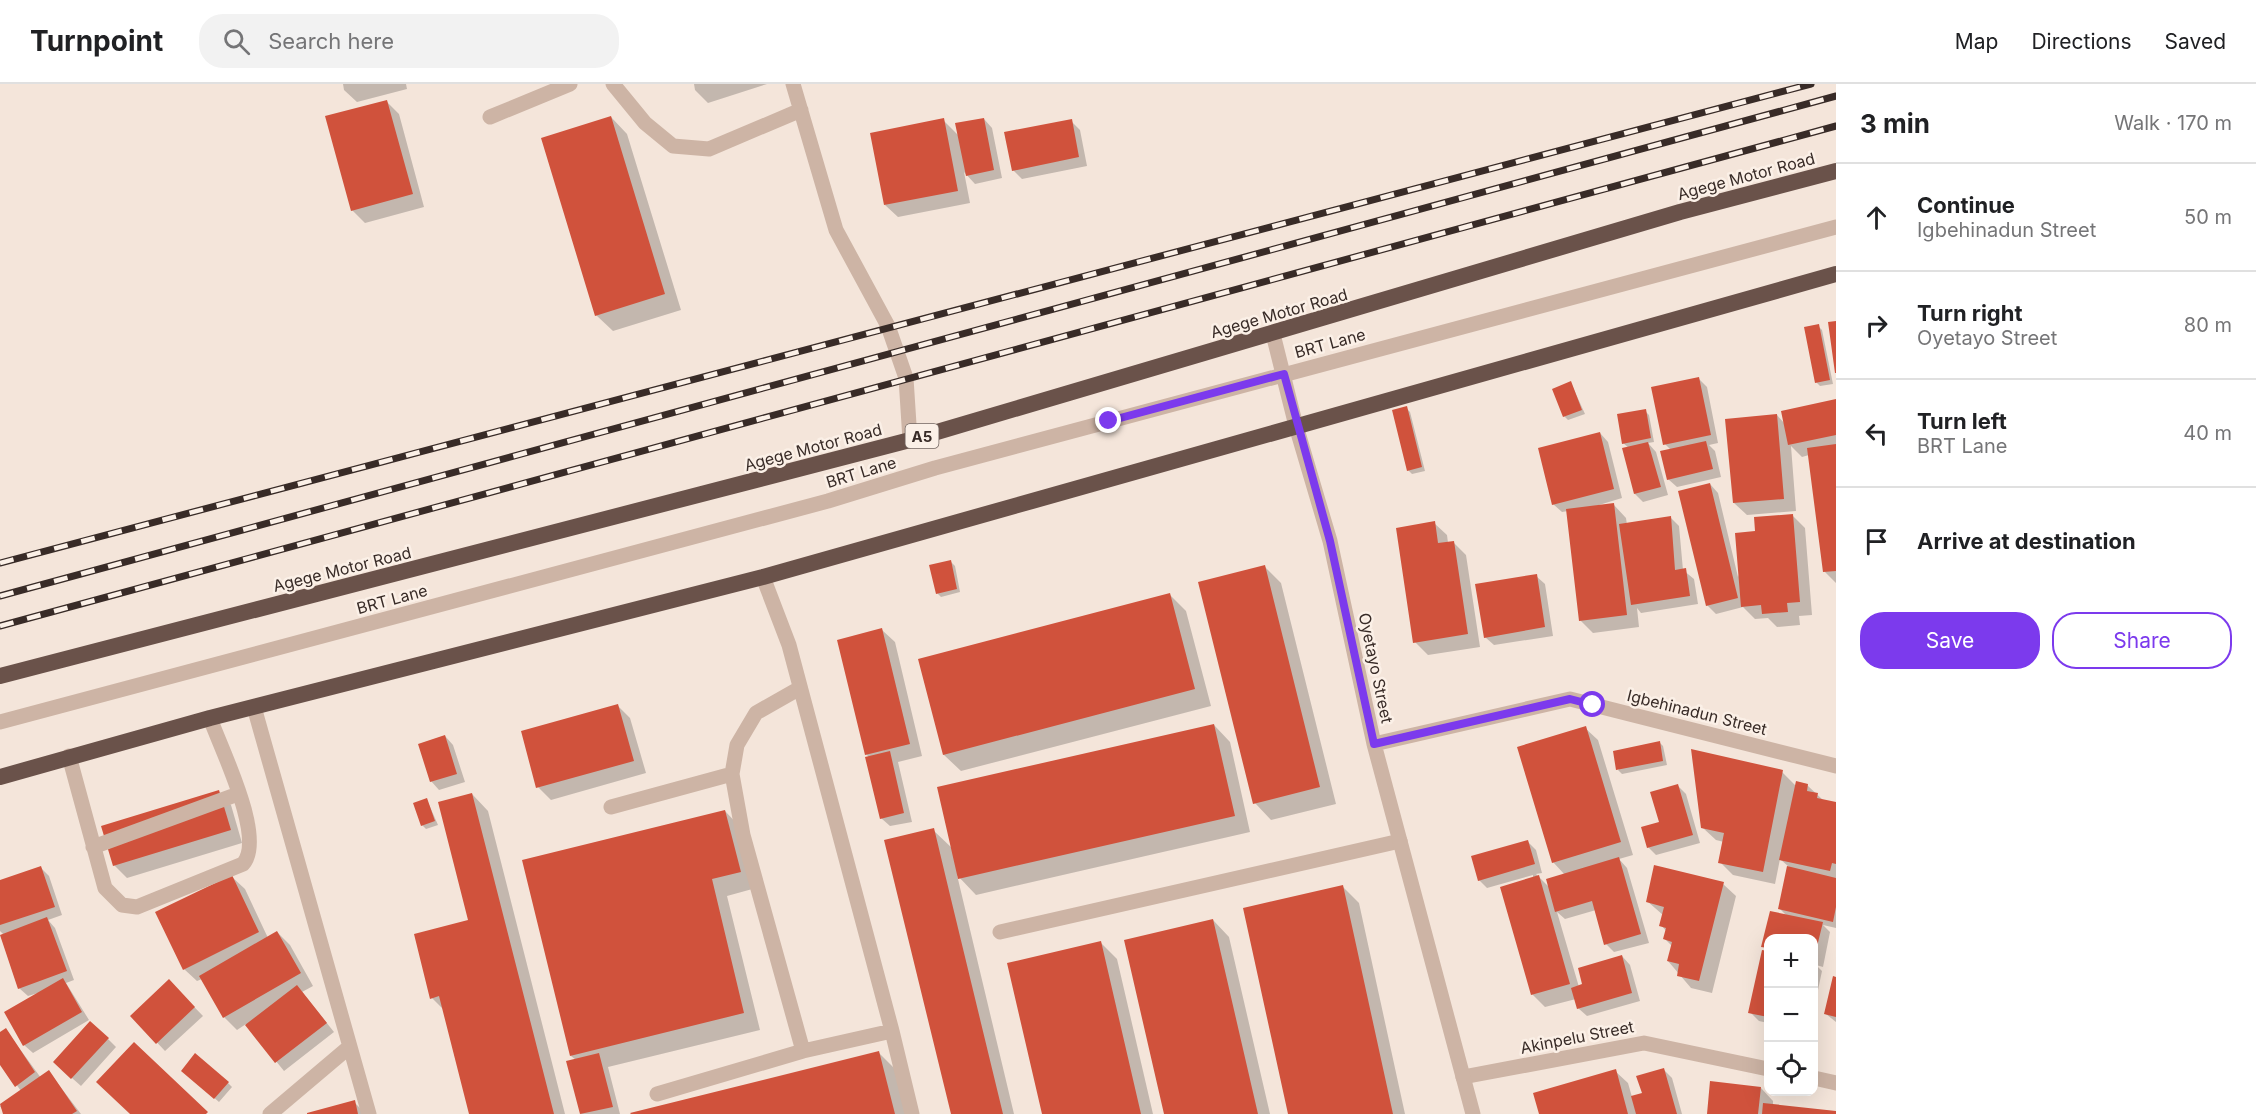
<!DOCTYPE html>
<meta charset="utf-8">
<style>
body{margin:0;font-family:Inter,sans-serif;background:#f2f2f2;color:#202124}
.controls{position:absolute;right:18px;bottom:18px;display:grid;overflow:hidden;border-radius:12px;box-shadow:0 6px 24px #0002}
.controls button{width:54px;height:54px;display:grid;place-items:center;padding:0;border:0;border-bottom:2px solid #e0e0e0;background:#fff;color:#202124;font:30px sans-serif}
.stop{position:absolute;width:18px;height:18px;margin:-14px;border:4px solid #7c3aed;border-radius:50%;background:#fff}
.stop.end{background:#7c3aed;border-color:#fff;box-shadow:0 2px 6px #0008}
.list{margin:0;padding:0;list-style:none}
h2{display:flex;justify-content:space-between;align-items:center;height:78px;margin:0;padding:0 24px;font-size:26px}
h2 small{font-size:20px;font-weight:400;color:#757577}
.list li{display:grid;grid-template-columns:39px 1fr auto;gap:18px;align-items:center;box-sizing:border-box;height:108px;padding:0 24px;border-top:2px solid #e0e0e0}
.list b{display:block;font-size:22px;white-space:nowrap}
.list p{margin:0;font-size:20px;white-space:nowrap;color:#757577}
.list em{font-size:20px;font-style:normal;color:#757577}
.actions{display:flex;gap:12px;padding:18px 24px}
.actions a{flex:1;padding:14px 0;border:2px solid #7c3aed;border-radius:24px;text-align:center;font-size:21px;color:#7c3aed}
.actions .main{background:#7c3aed;color:#fff}
.icon{flex:none;width:33px;height:33px;fill:none;stroke:currentColor;stroke-width:2;stroke-linecap:round;stroke-linejoin:round}
.map{position:relative;flex:none;width:1836px;height:1030px;overflow:hidden}
header{display:flex;align-items:center;gap:36px;box-sizing:border-box;height:84px;padding:0 30px;background:#fff;border-bottom:2px solid #e0e0e0}
header strong{font-size:28px}
nav{display:flex;gap:33px;margin-inline-start:auto;font-size:21px}
.search{width:420px;height:54px;background:#f2f2f2;display:flex;align-items:center;gap:15px;box-sizing:border-box;padding:0 21px;border-radius:24px;color:#757577;font-size:22px}
main{display:flex}
aside{flex:1;background:#fff}
.map>svg:first-child{display:block}
</style>
<header>
<strong>Turnpoint</strong>
<div class="search"><svg class="icon" aria-label="search" viewBox="0 0 24 24"><circle cx="10" cy="10" r="6"/><path d="M15 15l6 6"/></svg>Search here</div>
<nav><a>Map</a><a>Directions</a><a>Saved</a></nav>
</header>
<main>
<div class="map">
<svg width="1836" height="1030" viewBox="0 0 1836 1030">
<rect width="100%" height="100%" fill="#f4e5da"/>
<path fill="#0003" d="M343 0H406L407 5 357 18 344 6Z
M694 0H767L708 19 695 6Z
M387 18 399 30 424 123 365 139 352 126Z
M611 33 627 50 681 226 613 247 596 231Z
M984 35 992 44 1002 94 975 100 964 88 970 119 898 133 885 121 943 36 959 52Z
M1071 37 1080 46 1087 82 1022 95 1013 86Z
M1818 242 1822 246 1833 300 1820 302 1816 298Z
M1699 295 1707 303 1718 359 1709 361 1715 367 1721 393 1677 403 1668 395 1671 366 1665 360Z
M1571 299 1585 330 1568 336 1564 332Z
M1836 317V499L1825 488 1809 371 1802 373 1791 362 1796 427 1747 431 1734 419 1777 331 1785 340Z
M1406 324 1410 328 1425 387 1412 390 1408 386Z
M1645 327 1649 331 1654 358 1648 359 1656 368 1668 411 1643 418 1635 410 1629 364 1623 359Z
M1600 349 1608 358 1622 414 1589 424 1614 421 1626 434 1627 441 1671 434 1679 442 1683 486 1694 495 1698 520 1641 529 1637 524 1639 543 1593 549 1580 536 1568 427 1562 428 1553 420Z
M1710 400 1718 409 1738 493 1757 448 1792 431 1805 444 1812 531 1799 532 1800 541 1777 543 1768 534 1755 535 1743 523 1716 530 1707 521Z
M1434 439 1447 451 1448 459 1453 458 1466 471 1480 563 1428 571 1415 558Z
M951 478 955 482 960 508 941 513 937 509Z
M1265 483 1281 499 1336 720 1271 736 1255 719Z
M1536 492 1545 500 1553 552 1494 561 1485 553Z
M1170 511 1186 527 1211 622 961 687 944 671 920 576Z
M882 546 895 558 922 672 898 678 912 738 890 742 881 734 870 674 866 670Z
M617 621 630 634 646 689 551 716 538 703Z
M1214 641 1230 658 1250 748 976 811 957 791 1014 1030H952L933 746 953 765Z
M1585 644 1598 656 1633 771 1619 775 1627 784 1649 859 1614 868 1606 860 1596 826 1565 835 1557 828 1579 903 1622 872 1630 881 1640 917 1587 932 1578 924 1576 915 1545 923 1532 910 1533 791 1487 804 1479 796 1528 758 1536 766 1542 789 1536 790 1551 805 1565 791 1553 778Z
M445 652 453 661 465 698 439 706 431 697Z
M1659 658 1663 662 1667 681 1622 690 1618 686Z
M1782 688 1796 702 1807 701 1824 717 1836 720V844L1823 841 1830 848 1823 883 1816 881 1822 887 1814 925V854H1768V868L1763 862 1771 829 1787 832 1780 825 1789 783 1780 775 1775 800 1733 791 1720 778 1724 758 1716 756 1703 744Z
M1678 702 1686 710 1700 759 1656 771 1648 763Z
M218 708 231 721 242 759 127 794 114 781Z
M472 710 488 727 565 1030H471L445 927 432 914 470 837Z
M427 716 438 741 426 745 422 741Z
M725 727 741 744 756 804 727 812 760 946 608 983 620 1030H581L568 978 576 976 571 972Z
M41 784 49 792 62 831 48 836 55 844 74 896 66 899 89 936 33 969 24 961 38 909 28 912 19 904 4 851 0 847V797Z
M232 793 245 805 268 854 277 848 290 861 313 902 302 908 334 948 284 987 246 940 237 946 224 933 202 895 197 897 184 885Z
M1723 800 1736 812 1712 909 1691 904 1668 877 1672 862 1665 855 1667 848 1661 841 1663 831 1647 817Z
M1343 803 1359 819 1405 1030H1289Z
M1213 836 1229 853 1270 1030H1166Z
M1100 858 1117 875 1153 1030H1044Z
M1764 867 1768 868V939L1759 937 1750 928Z
M1836 894V938L1826 930Z
M169 897 203 932 165 967 132 932Z
M6 946 41 994 49 988 81 1030H5L0 1022 21 1007 0 978V950Z
M108 955 116 963 81 1002 63 986Z
M879 969 895 985 906 1030H633Z
M1664 986 1672 994 1682 1030H1541L1615 987 1628 999 1632 1013 1643 1010Z
M187 990 228 999 232 1003 219 1018Z
M1761 1004 1773 1017V1022L1836 1030H1708Z
M354 1018 366 1030H311Z"/>
<path fill="#d0523c" d="M387 16 413 110 351 127 325 32Z
M611 32 665 210 595 232 541 54Z
M944 34 958 107 884 121 870 49Z
M984 34 994 86 966 92 955 39Z
M1072 35 1079 73 1012 87 1004 48Z
M1836 237V289H1835L1828 238Z
M1819 240 1830 296 1815 299 1804 243Z
M1699 293 1711 351 1663 361 1651 303Z
M1571 297 1582 326 1563 333 1552 305Z
M1836 315V351L1788 361 1781 327Z
M1407 322 1422 383 1407 387 1392 326Z
M1646 325 1651 354 1622 360 1617 330Z
M1777 330 1784 415 1733 419 1725 335Z
M1600 348 1614 405 1552 421 1538 364Z
M1706 357 1713 385 1667 396 1660 367Z
M1648 358 1661 403 1634 410 1622 364Z
M1836 360V487L1823 488 1807 364Z
M1710 399 1738 514 1706 522 1678 407Z
M1614 419 1627 531 1579 537 1566 425Z
M1793 430 1800 518 1787 519 1788 528 1762 530 1761 521 1741 523 1735 449 1755 447 1754 433Z
M1671 432 1675 486 1686 484 1690 512 1631 521 1619 440Z
M1435 437 1438 459 1454 457 1468 550 1413 559 1396 444Z
M951 476 957 505 936 510 929 481Z
M1265 481 1320 703 1253 720 1198 498Z
M1537 490 1545 543 1484 554 1475 500Z
M1170 509 1195 605 943 671 918 575Z
M882 544 910 660 865 671 837 556Z
M618 620 634 677 536 704 521 647Z
M1214 640 1235 732 958 795 937 703Z
M1586 642 1621 758 1552 779 1517 663Z
M445 651 457 690 430 698 418 660Z
M1660 657 1663 677 1616 686 1613 667Z
M1691 665 1783 686 1763 788 1718 779 1724 749 1701 744Z
M890 667 904 729 880 735 865 673Z
M1796 697 1808 700 1807 707 1818 709 1817 714 1836 718V780L1832 779 1830 787 1779 776Z
M1678 700 1693 751 1647 764 1641 743 1659 738 1650 708Z
M219 706 231 746 113 782 101 742Z
M472 709 554 1030H469L439 912 430 915 414 850 468 836 438 718Z
M427 714 435 737 421 742 413 719Z
M725 726 741 788 712 795 744 929 570 972 522 776Z
M934 744 950 811 1003 1030H951L884 756Z
M1528 756 1535 780 1478 797 1471 772Z
M1619 773 1641 850 1604 861 1592 817 1555 828 1546 795Z
M1654 781 1724 798 1699 897 1677 892 1679 880 1667 877 1672 858 1663 855 1666 844 1659 842 1664 823 1646 818Z
M41 782 55 823 0 841V796Z
M1787 782 1836 794V823L1833 838 1778 825Z
M232 791 259 848 183 886 155 828Z
M1539 791 1570 900 1531 911 1500 803Z
M1343 801 1393 1030H1288L1243 824Z
M1770 827 1823 838 1814 875V854H1768V864L1761 863Z
M47 833 67 887 18 905 0 851Z
M1213 835 1258 1030H1164L1124 856Z
M277 847 301 889 223 934 199 892Z
M1101 857 1141 1030H1042L1007 879Z
M1762 866 1768 867V933L1748 929Z
M1622 871 1632 909 1577 925 1571 904 1582 900 1578 884Z
M1833 892 1836 893V933L1824 930Z
M63 894 82 928 23 962 4 928Z
M169 895 195 923 156 960 130 932Z
M297 901 327 939 275 979 245 941Z
M90 937 109 954 71 995 53 978Z
M6 944 35 988 15 1003 0 981V948Z
M134 958 208 1028 206 1030H130L96 998Z
M879 967 895 1030H631L630 1029Z
M195 969 229 998 214 1015 181 987Z
M599 969 613 1023 580 1030 566 977Z
M1664 984 1677 1030H1636L1631 1012 1642 1009 1636 992Z
M1616 985 1628 1030H1539L1533 1009Z
M49 986 77 1027 72 1030H3L0 1020Z
M1710 997 1761 1003 1758 1030H1707Z
M355 1016 358 1030H307V1029Z
M1763 1019 1836 1027V1030H1762Z"/>
<g fill="none" stroke-linecap="round" stroke-linejoin="round">
<path stroke="#cdb4a5" stroke-width="15" d="M613 0 645 39 673 62 709 65 801 26
M793 0 836 146 888 242 906 294 910 356
M490 33 570 0
M763 493 789 561 892 947 912 1030
M800 604 756 629 737 661 732 690 743 751 803 967
M0 638 828 417 935 384 1836 143
M69 672 105 804 122 821 137 823 243 780C266 754 221 665 210 634
M611 723 732 690
M93 763 238 710
M1000 848 1400 757
M657 1010 803 967 892 947"/>
<path stroke="#cdb4a5" stroke-width="15" d="M254 623 369 1030
M1463 993 1644 959 1768 985
M1814 994 1836 999
M270 1030 348 964"/>
<path stroke="#cdb4a5" stroke-width="15" d="M1273 250 1296 342 1330 457 1374 660 1473 1030
M1374 660 1570 615 1836 682"/>
<path stroke="#6a524a" stroke-width="16" d="M0 592 910 356 1680 128 1836 87
M0 693 210 634 763 493 1836 190"/>
<g stroke="#382b27" stroke-width="7">
<path id="rail" d="M0 479 1811 0
M0 512 1836 12
M0 542 1836 42"/>
</g>
<use href="#rail" stroke="#fbf0e7" stroke-width="4.5" stroke-dasharray="14" stroke-linecap="butt"/>
</g>
<g fill="none" stroke-linecap="round" stroke-linejoin="round">
<path stroke="#7c3aed" stroke-width="8" d="M1109 337 1284 290 1330 457 1374 660 1570 615 1593 621"/>
</g>
<g text-anchor="middle" dominant-baseline="central" stroke-width="5" stroke-linejoin="round" paint-order="stroke">
<rect fill="#fbf0e7" stroke="#726661" stroke-width="1.5" x="905.5" y="340" width="33" height="24" rx="4.5"/>
<g font-size="15" font-weight="bold" fill="#382b27">
<text x="922" y="352">A5</text>
</g>
<g font-size="16" fill="#382b27" stroke="#fbf0e7">
<text transform="translate(1746 92) rotate(-15)">Agege Motor Road</text>
<text transform="translate(1279 229) rotate(-16)">Agege Motor Road</text>
<text transform="translate(1330 259) rotate(-15)">BRT Lane</text>
<text transform="translate(813 363) rotate(-15)">Agege Motor Road</text>
<text transform="translate(861 388) rotate(-17)">BRT Lane</text>
<text transform="translate(342 485) rotate(-14)">Agege Motor Road</text>
<text transform="translate(392 515) rotate(-15)">BRT Lane</text>
<text transform="translate(1376 584) rotate(78)">Oyetayo Street</text>
<text transform="translate(1697 628) rotate(14)">Igbehinadun Street</text>
<text transform="translate(1577 953) rotate(-11)">Akinpelu Street</text>
</g>
</g>
</svg>
<div class="controls">
<button>+</button>
<button>−</button>
<button><svg class="icon" aria-label="locate" viewBox="0 0 24 24"><circle cx="12" cy="12" r="6"/><path d="M12 2v4M12 18v4M2 12h4M18 12h4"/></svg></button>
</div>
<div class="stop" style="left:1593px;top:621px"></div>
<div class="stop end" style="left:1109px;top:337px"></div>
</div>
<aside>
<h2>3 min<small>Walk · 170 m</small></h2>
<ul class="list">
<li><svg class="icon" aria-label="ahead" viewBox="0 0 24 24"><path d="M12 20V5M6 11l6-6 6 6"/></svg><div><b>Continue</b><p>Igbehinadun Street</p></div><em>50 m</em></li>
<li><svg class="icon" aria-label="right" viewBox="0 0 24 24"><path d="M7 20v-9h11M14 6l5 5-5 5"/></svg><div><b>Turn right</b><p>Oyetayo Street</p></div><em>80 m</em></li>
<li><svg class="icon" aria-label="left" viewBox="0 0 24 24"><path d="M17 20v-9H6M10 6l-5 5 5 5"/></svg><div><b>Turn left</b><p>BRT Lane</p></div><em>40 m</em></li>
<li><svg class="icon" aria-label="arrive" viewBox="0 0 24 24"><path d="M6 21V4h12l-3 4 3 4H6"/></svg><div><b>Arrive at destination</b></div></li>
</ul>
<div class="actions"><a class="main">Save</a><a>Share</a></div>
</aside>
</main>
